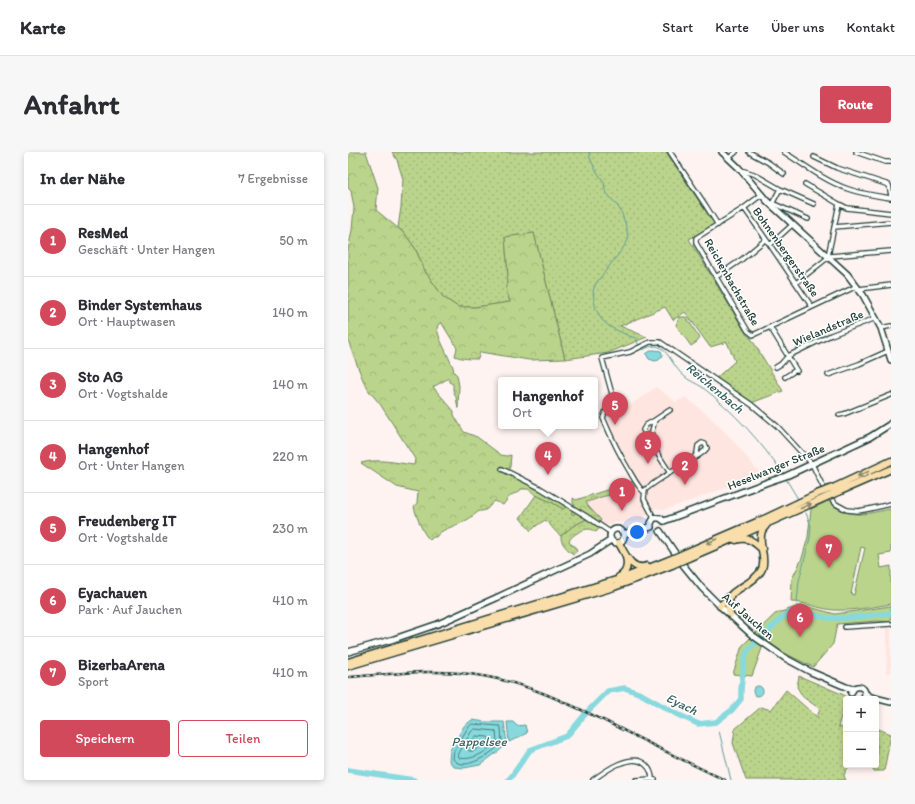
<!DOCTYPE html>
<html lang="de">
<meta charset="utf-8">
<style>
body{margin:0;font-family:Itim,sans-serif;background:#f7f7f7;color:#2b2b33}
.controls{position:absolute;right:12px;bottom:12px;display:grid;overflow:hidden;border-radius:4px;box-shadow:0 2px 6px #0003}
.controls button{width:36px;height:36px;display:grid;place-items:center;padding:0;border:0;border-bottom:1px solid #e1e1e2;background:#fff;color:#2b2b33;font:20px sans-serif}
.you{position:absolute;left:289px;top:380px;width:14px;height:14px;margin:-10px;border:3px solid #fff;border-radius:50%;background:#1a73e8;box-shadow:0 0 0 6px #1a73e833}
.badge{display:grid;place-items:center;width:26px;height:26px;border-radius:50%;background:#d1495b;color:#fff;font-size:13px;font-weight:700}
.pin{position:absolute;translate:-50% -33px;filter:drop-shadow(0 1px 2px #0008)}
.pin::after{content:'';position:absolute;top:21px;width:14px;height:12px;background:inherit;clip-path:polygon(0 0,100% 0,50% 100%)}
.popup{position:absolute;left:150px;top:225px;width:100px;height:52px;box-sizing:border-box;display:grid;place-content:center;border-radius:4px;background:#fff;filter:drop-shadow(0 1px 3px #0005);font-size:13px;white-space:nowrap;color:#7c7c81}
.popup b{font-size:15px;color:#2b2b33}
.popup::after{content:'';position:absolute;left:50%;top:100%;margin-left:-8px;border:8px solid transparent;border-top-color:#fff}
.list{margin:0;padding:0;list-style:none}
h2{display:flex;justify-content:space-between;align-items:center;height:52px;margin:0;padding:0 16px;font-size:17px}
h2 small{font-size:13px;font-weight:400;color:#7c7c81}
.list li{display:grid;grid-template-columns:26px 1fr auto;gap:12px;align-items:center;box-sizing:border-box;height:72px;padding:0 16px;border-top:1px solid #e1e1e2}
.list b{display:block;font-size:15px;white-space:nowrap}
.list p{margin:0;font-size:13px;white-space:nowrap;color:#7c7c81}
.list em{font-size:13px;font-style:normal;color:#7c7c81}
.actions{display:flex;gap:8px;padding:12px 16px}
.actions a{flex:1;padding:9px 0;border:1px solid #d1495b;border-radius:4px;text-align:center;font-size:14px;color:#d1495b}
.actions .main{background:#d1495b;color:#fff}
.map{position:relative;flex:none;width:543px;height:628px;overflow:hidden;border-radius:4px}
header{display:flex;align-items:center;gap:24px;box-sizing:border-box;height:56px;padding:0 20px;background:#fff;border-bottom:1px solid #e1e1e2}
header strong{font-size:19px}
nav{display:flex;gap:22px;margin-inline-start:auto;font-size:14px}
.intro{display:flex;align-items:center;justify-content:space-between;box-sizing:border-box;height:96px;padding:0 24px}
h1{margin:0;font-size:28px}
.button{padding:10px 18px;border-radius:4px;background:#d1495b;color:#fff;font-size:14px;font-weight:700}
main{display:flex;gap:24px;padding:0 24px}
aside{flex:1;background:#fff;border-radius:4px;box-shadow:0 2px 6px #0003}
.map>svg:first-child{display:block}
</style>
<header>
<strong>Karte</strong>
<nav><a>Start</a><a>Karte</a><a>Über uns</a><a>Kontakt</a></nav>
</header>
<div class="intro"><h1>Anfahrt</h1><a class="button">Route</a></div>
<main>
<aside>
<h2>In der Nähe<small>7 Ergebnisse</small></h2>
<ul class="list">
<li><span class="badge">1</span><div><b>ResMed</b><p>Geschäft · Unter Hangen</p></div><em>50 m</em></li>
<li><span class="badge">2</span><div><b>Binder Systemhaus</b><p>Ort · Hauptwasen</p></div><em>140 m</em></li>
<li><span class="badge">3</span><div><b>Sto AG</b><p>Ort · Vogtshalde</p></div><em>140 m</em></li>
<li><span class="badge">4</span><div><b>Hangenhof</b><p>Ort · Unter Hangen</p></div><em>220 m</em></li>
<li><span class="badge">5</span><div><b>Freudenberg IT</b><p>Ort · Vogtshalde</p></div><em>230 m</em></li>
<li><span class="badge">6</span><div><b>Eyachauen</b><p>Park · Auf Jauchen</p></div><em>410 m</em></li>
<li><span class="badge">7</span><div><b>BizerbaArena</b><p>Sport</p></div><em>410 m</em></li>
</ul>
<div class="actions"><a class="main">Speichern</a><a>Teilen</a></div>
</aside>
<div class="map">
<svg width="543" height="628" viewBox="0 0 543 628">
<defs>
<pattern id="grass-dots" width="8" height="8" patternUnits="userSpaceOnUse"><rect width="8" height="8" fill="#bbd48b"/><path d="M2 2h.1M6 6h.1" fill="none" stroke="#a0b779" stroke-width="1.8" stroke-linecap="round"/></pattern>
<pattern id="forest-crowns" width="20" height="18" patternUnits="userSpaceOnUse"><rect width="20" height="18" fill="#bbd48b"/><path d="M2 6a3 3 0 1 1 6 0M12 15a3 3 0 1 1 6 0" fill="none" stroke="#a0b779"/></pattern>
</defs>
<rect width="100%" height="100%" fill="#fff3f1"/>
<filter id="ink" filterUnits="userSpaceOnUse"><feTurbulence type="fractalNoise" baseFrequency=".025" numOctaves="2"/><feDisplacementMap in="SourceGraphic" scale="8" xChannelSelector="R" yChannelSelector="G"/><feConvolveMatrix kernelMatrix="1 2 1 2 8 2 1 2 1" color-interpolation-filters="sRGB"/></filter>
<g filter="url(#ink)">
<path fill="#ffe5e0" d="M308 235 328 250 338 245 360 263 382 285 412 321 380 335 342 349 316 358 309 356 300 361 295 368 278 371 268 370 256 374 253 371V368L240 354 237 350 274 340 288 334 291 331 277 309 259 269Z
M538 472H543V521H538L539 491Z"/>
<path fill="url(#grass-dots)" stroke="#6d8860" d="M44 0H318L367 73 341 87 399 183 403 186 435 239 403 251 367 227 387 209 379 190 362 195 337 160 325 168 317 155 272 174 299 185 260 201 217 207 186 81 157 85 160 123 158 136 162 150 128 155H110L95 145 77 119 67 96 57 82 50 76 53 55 55 27 49 8Z
M188 343 205 351 210 354H220L226 357 225 362 228 360 239 367 225 374 213 384C206 380 203 372 197 368L188 374 183 379 172 366Z
M451 524 496 543 498 547 490 575 498 576V613H513V615C503 614 499 613 496 624L498 628H398L385 591 387 577 413 555 423 558 438 538 469 565 472 557 455 545 449 535Z
M528 576 543 582 536 619H525L526 613H528L529 592H528Z"/>
<path fill="url(#forest-crowns)" stroke="#6d8860" d="M0 0H18L30 36 28 58 57 82 67 96 77 119 95 145 110 155H128L162 150 158 136 160 123 157 85 186 81 217 207 181 208 132 200 130 207C123 207 114 207 107 204L109 196 93 170 90 173 89 177 92 187 105 215 106 220 109 223 111 234 110 257 108 245 105 238V232L101 230V226L85 235 106 259V263L116 280 129 285 153 303 159 304 163 303 162 315 160 318 220 354 215 357 205 351 188 343 180 337H173L170 341C162 341 159 348 155 353L147 349C141 353 140 360 131 359 126 363 120 368 113 371 105 375 93 377 88 385H85L82 388C75 383 68 363 66 355L69 351 70 340 49 335 13 311C31 306 49 311 66 313L67 307 32 252 21 239 15 228 3 197 0 187V98L4 78 6 56 3 39 0 36Z
M286 329 289 332C281 342 264 342 253 345 248 347 243 349 238 350L240 354 253 368 251 371 248 372 251 377 248 380C245 379 243 377 241 377 234 377 224 383 221 389L224 393 227 394 229 399 225 402C220 398 212 391 213 384L225 374 239 367 228 360 225 363 223 361 226 358 227 353 225 351V346L228 348Z"/>
<path fill="#bbd48b" stroke="#6d8860" fill-rule="evenodd" d="M332 165H338L352 186 349 190 343 194 328 173 330 168Z
M480 349C501 368 517 362 542 357L543 362V401L531 403 533 416 543 414V452C524 455 505 459 486 458 471 457 458 450 443 450L444 427 454 406 460 385 463 357ZM513 395 517 396 506 443 503 442Z
M454 453 487 462 543 454V470L529 469 489 472 485 492 465 515 432 499 417 488 404 524 385 522 394 494 427 462Z"/>
<path fill="#87d9de" stroke="#5d9b9a" d="M304 198H307L313 199 315 204 311 206V208L307 209 301 207 298 202Z
M405 539a5 5 0 1 1 10 0a5 5 0 1 1-10 0Z
M124 568 138 570H156L159 592 151 599 132 613 116 616 106 615 101 609 102 598 116 574Z
M159 570H165L169 574 177 573 179 581 161 590Z"/>
<g fill="none" stroke-linecap="round" stroke-linejoin="round">
<path stroke="#497b78" stroke-width="1" d="M124 572 152 574 153 576 154 591C145 600 116 622 105 607L106 599 119 577Z
M127 577 147 579 148 580 149 589C140 599 125 609 111 606L110 605 111 601 123 580Z
M128 584 140 585 142 587 126 599H121L120 597Z"/>
<path stroke="#5d9b9a" stroke-width="1" d="M241 0 242 6 247 17 256 30 257 39 271 56 274 62 279 77 280 88 273 99 248 131 245 139 246 149 248 157 254 168 262 175 281 184 288 186 290 192 292 194
M294 196 295 198C300 195 307 192 313 196 320 200 327 217 336 224 341 229 348 231 354 235 384 258 415 291 435 323
M178 327 185 330
M438 327 450 347
M449 451 451 429 462 386 463 374 458 361
M449 459V453
M371 579 383 628"/>
<path stroke="#87d9de" stroke-width="5.5" d="M0 618 66 628
M160 628 163 625 182 598 219 584 239 560 260 539 277 536 293 542 325 560 350 572 368 570 384 558 393 547V537L396 510 399 499 406 492 437 463C453 454 464 464 480 466 490 467 499 466 508 465 520 464 531 462 543 461"/>
<g stroke="#1f3d34" stroke-width="6">
<path id="street" d="M322 0 358 54 370 73
M401 0 421 11 436 22
M436 0C456 13 477 29 500 37 514 42 529 44 543 46
M508 0 537 10H543
M466 5 489 16 541 33 543 44
M381 6 388 0
M393 18 406 22 432 37 466 52
M457 32 491 52 499 56 543 61
M413 43 396 56 348 86V91L400 179 405 183 509 134
M424 51 460 67
M424 52 432 37
M396 56 422 93 464 155
M486 75 543 70
M422 93 445 72
M480 104 491 52
M368 125 393 108 417 88
M448 131 482 104 543 99
M511 137 543 133
M422 175 449 219
M533 176 543 174
M440 204 483 183 528 166
M428 215 433 212 440 204
M480 223 511 212 540 199
M437 225 448 218
M491 263 496 262 543 243
M307 268 322 258
M302 290 295 278 298 273 307 268 302 286V290L322 321
M154 317 192 336 238 364 262 380
M296 340C290 335 286 327 282 320 271 302 263 285 255 266L264 242 254 206 282 200 302 190H312L404 253 429 274 464 312 478 341 488 352 499 358 510 359 521 357 543 352
M306 366 296 347 297 338C310 327 327 318 342 309 347 305 355 302 359 296L357 292 354 291 350 294 349 301 345 307
M497 475 543 472
M245 628C257 619 284 599 298 613 302 617 304 622 304 627
M288 628 304 627 307 628"/>
</g>
<g stroke="#1f3d34" stroke-width="8">
<path id="secondary" d="M374 0 390 15 419 49 499 122 515 143 533 176 543 208
M316 369 420 330 438 324 522 285 541 273 543 271
M303 375V371L306 366H312L316 369
M262 384a7 7 0 1 1 14 0a7 7 0 1 1-14 0Z
M312 379 336 414 354 436 372 454 404 483 437 506 463 520 498 535 505 537
M275 382 303 375
M0 500 46 487 90 472 148 446 242 402 263 388
M503 541 506 536C514 532 520 539 515 547
M517 541 523 545 543 550"/>
</g>
<g stroke="#1f3d34" stroke-width="9">
<path id="highway" d="M487 335 543 309
M490 340 543 317
M388 388C400 384 406 390 414 397
M271 391C277 402 284 420 299 414
M337 401 416 367 469 342
M340 406 375 391 472 348
M271 425C279 421 280 413 278 405
M372 454C376 450 381 445 385 441 395 433 409 428 414 417 419 404 409 392 414 379 415 377 418 374 419 372
M382 463 380 453 382 446
M0 510 278 425 321 408
M0 514 266 435 293 425 324 413"/>
</g>
<use href="#street" stroke="#fff" stroke-width="3.5"/>
<use href="#secondary" stroke="#fff" stroke-width="5"/>
<use href="#highway" stroke="#f9deab" stroke-width="6"/>
<g stroke="#1f3d34" stroke-width="2.5">
<path id="rail" d="M1 525C45 522 91 516 135 524 178 531 217 550 257 569 297 589 336 609 377 628"/>
</g>
<use href="#rail" stroke="#fff" stroke-width="1" stroke-dasharray="3" stroke-linecap="butt"/>
<g stroke="#1f3d34" stroke-width="9" stroke-linecap="butt">
<path id="highway-bridge" d="M469 342 487 335
M472 348 490 340
M321 408 337 401
M324 413 340 406"/>
</g>
<use href="#highway-bridge" stroke="#f9deab" stroke-width="6"/>
</g>
<defs><path id="oneway-shaft" d="M-6 0H5M1.5-3L5.5 0L1.5 3" fill="none" stroke-width="1.6" stroke-linecap="round" stroke-linejoin="round"/></defs>
<g stroke="#81856a">
<use href="#oneway-shaft" transform="translate(515 322) rotate(156)"/>
<use href="#oneway-shaft" transform="translate(458 354) rotate(-24)"/>
<use href="#oneway-shaft" transform="translate(364 389) rotate(157)"/>
</g>
</g>
<g text-anchor="middle" dominant-baseline="central" stroke-width="3" stroke-linejoin="round" paint-order="stroke">
<g font-size="12" fill="#1f3d34" stroke="#fff">
<text transform="translate(438 100) rotate(55)">Bohnenbergerstraße</text>
<text transform="translate(384 130) rotate(60)">Reichenbachstraße</text>
<text transform="translate(480 176) rotate(-23)">Wielandstraße</text>
<text transform="translate(428 315) rotate(-22)">Heselwanger Straße</text>
<text transform="translate(400 464) rotate(41)">Auf Jauchen</text>
</g>
<g font-size="13" font-style="italic" fill="#39645e" stroke="#fff">
<text transform="translate(367 236) rotate(40)">Reichenbach</text>
<text transform="translate(334 552) rotate(26)">Eyach</text>
<text x="131" y="589">Pappelsee</text>
</g>
</g>
</svg>
<div class="controls">
<button>+</button>
<button>−</button>
</div>
<div class="you"></div>
<div class="pin badge" style="left:274px;top:359px">1</div>
<div class="pin badge" style="left:337px;top:333px">2</div>
<div class="pin badge" style="left:300px;top:312px">3</div>
<div class="pin badge" style="left:200px;top:323px">4</div>
<div class="popup"><b>Hangenhof</b>Ort</div>
<div class="pin badge" style="left:267px;top:273px">5</div>
<div class="pin badge" style="left:452px;top:485px">6</div>
<div class="pin badge" style="left:481px;top:416px">7</div>
</div>
</main>
